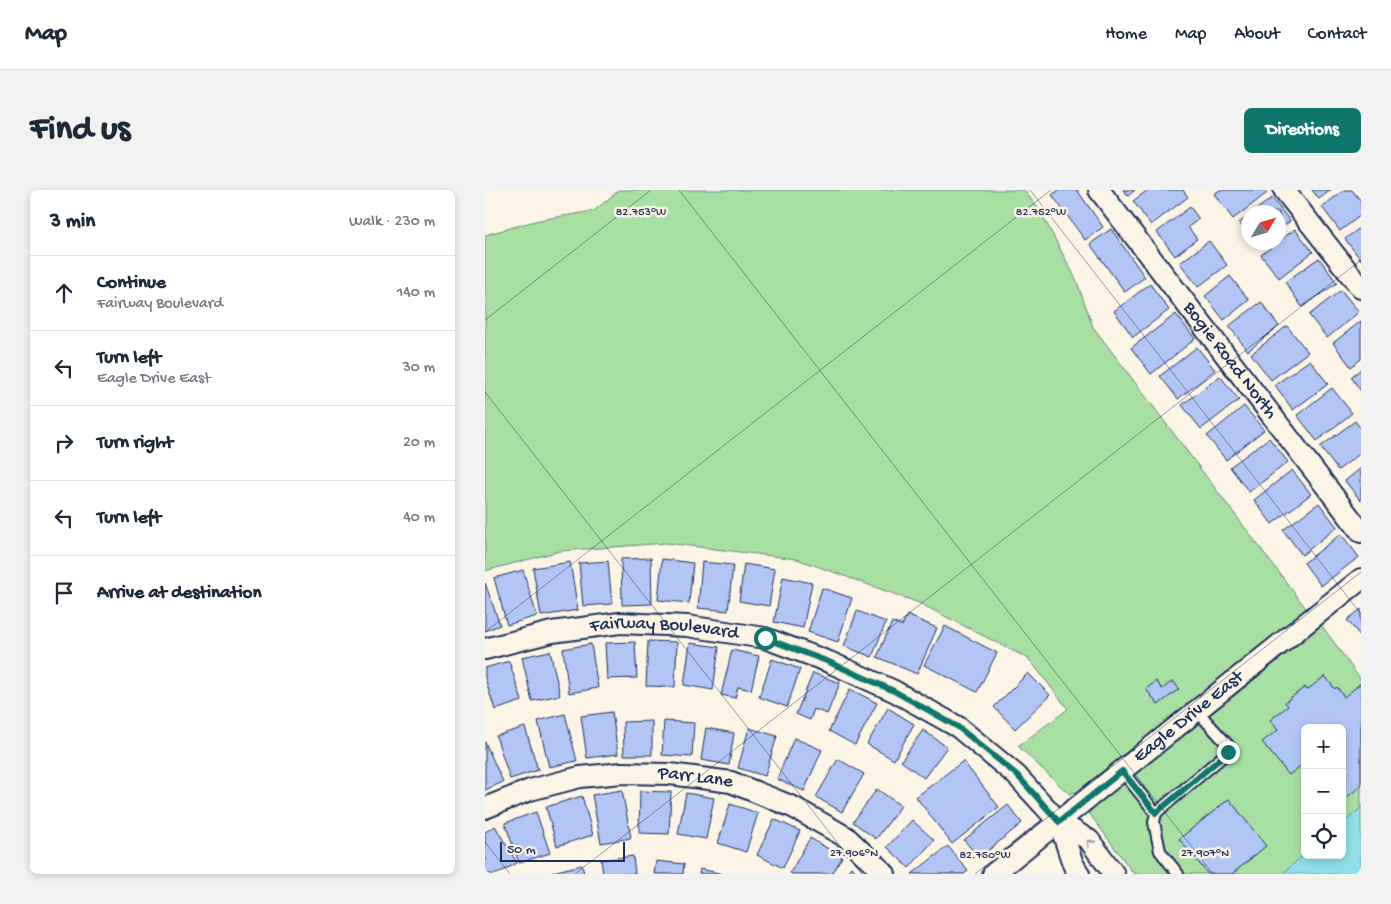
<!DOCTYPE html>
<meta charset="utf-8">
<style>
body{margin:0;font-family:"Gochi Hand",sans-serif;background:#f2f2f3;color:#1f2937}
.controls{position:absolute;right:15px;bottom:15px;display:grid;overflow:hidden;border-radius:8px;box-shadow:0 2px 8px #0003}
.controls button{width:45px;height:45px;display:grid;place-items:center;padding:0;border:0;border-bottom:1px solid #e0e1e3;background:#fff;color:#1f2937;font:25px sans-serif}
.compass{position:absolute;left:756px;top:15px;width:45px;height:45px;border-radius:50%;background:#fff;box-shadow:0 2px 8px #0003;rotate:52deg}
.scale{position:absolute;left:15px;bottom:12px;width:125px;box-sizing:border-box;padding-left:5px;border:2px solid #1b2f5e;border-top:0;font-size:14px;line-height:18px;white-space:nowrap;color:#1b2f5e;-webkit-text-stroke:4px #fcf5e5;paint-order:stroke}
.stop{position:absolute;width:15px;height:15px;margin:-11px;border:4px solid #0f766e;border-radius:50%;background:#fff}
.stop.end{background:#0f766e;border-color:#fff;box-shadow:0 1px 5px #0008}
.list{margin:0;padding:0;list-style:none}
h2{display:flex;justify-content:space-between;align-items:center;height:65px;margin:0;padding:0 20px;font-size:21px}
h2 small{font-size:16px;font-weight:400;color:#747a83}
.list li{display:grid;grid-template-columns:32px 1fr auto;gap:15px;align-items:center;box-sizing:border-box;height:75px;padding:0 20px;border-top:1px solid #e0e1e3}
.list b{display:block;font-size:19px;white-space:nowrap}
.list p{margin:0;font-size:16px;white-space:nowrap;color:#747a83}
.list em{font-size:16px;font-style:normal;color:#747a83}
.icon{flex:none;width:28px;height:28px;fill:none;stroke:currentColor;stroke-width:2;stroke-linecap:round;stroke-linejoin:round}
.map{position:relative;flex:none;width:876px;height:684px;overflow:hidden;border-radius:8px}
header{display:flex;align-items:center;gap:30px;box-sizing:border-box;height:70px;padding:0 25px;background:#fff;border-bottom:1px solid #e0e1e3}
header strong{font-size:24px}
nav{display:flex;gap:28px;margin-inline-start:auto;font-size:18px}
.intro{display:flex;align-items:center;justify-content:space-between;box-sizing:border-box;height:120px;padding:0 30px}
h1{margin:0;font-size:35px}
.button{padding:12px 22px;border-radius:8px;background:#0f766e;color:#fff;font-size:18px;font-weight:700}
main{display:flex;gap:30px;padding:0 30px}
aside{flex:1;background:#fff;border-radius:8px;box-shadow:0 2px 8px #0003}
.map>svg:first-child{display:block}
</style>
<header>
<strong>Map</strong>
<nav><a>Home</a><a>Map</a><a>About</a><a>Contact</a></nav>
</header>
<div class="intro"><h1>Find us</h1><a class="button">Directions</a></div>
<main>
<aside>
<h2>3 min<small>Walk · 230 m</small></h2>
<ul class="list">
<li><svg class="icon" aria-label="ahead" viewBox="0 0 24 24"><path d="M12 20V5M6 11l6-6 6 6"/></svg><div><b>Continue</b><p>Fairway Boulevard</p></div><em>140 m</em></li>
<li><svg class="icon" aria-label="left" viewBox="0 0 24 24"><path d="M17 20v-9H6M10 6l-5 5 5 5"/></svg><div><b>Turn left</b><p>Eagle Drive East</p></div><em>30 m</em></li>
<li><svg class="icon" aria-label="right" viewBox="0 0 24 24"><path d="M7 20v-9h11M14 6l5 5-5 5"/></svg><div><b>Turn right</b></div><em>20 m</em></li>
<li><svg class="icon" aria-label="left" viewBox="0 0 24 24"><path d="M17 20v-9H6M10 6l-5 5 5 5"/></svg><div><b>Turn left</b></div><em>40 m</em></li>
<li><svg class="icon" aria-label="arrive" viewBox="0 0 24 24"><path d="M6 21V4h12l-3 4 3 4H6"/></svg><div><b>Arrive at destination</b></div></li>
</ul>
</aside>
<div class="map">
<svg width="876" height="684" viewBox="0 0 876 684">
<rect width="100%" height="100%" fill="#fcf5e5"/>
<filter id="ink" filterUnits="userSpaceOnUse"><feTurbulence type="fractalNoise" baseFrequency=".02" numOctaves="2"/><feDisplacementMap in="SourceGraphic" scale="10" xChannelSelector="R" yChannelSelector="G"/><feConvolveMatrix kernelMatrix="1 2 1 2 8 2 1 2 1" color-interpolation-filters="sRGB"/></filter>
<g filter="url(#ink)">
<path fill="#a8dfa2" stroke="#628780" d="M134 0H539L555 21 591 89 608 137 823 421 598 600 584 604 533 556 583 519 544 469 434 413 312 369 181 353 75 361 0 381V45L54 30 109 21Z
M835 433 876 490V618L857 634V538H820V664L797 684H649L604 623 613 611Z"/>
<path fill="#8fe0e8" stroke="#6199b1" d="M876 618V684H797L820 664 857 665V634Z"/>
<path fill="#b2c6f5" stroke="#1b2f5e" d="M574 0H592L618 37 600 50 567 5Z
M638 0H650L643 6Z
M663 0H698L703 7 666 35 648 11Z
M735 0H780L782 3 748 29 729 4Z
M827 0H846L834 9Z
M859 0H867L876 11V25L855 41 837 17Z
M787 8 805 31 794 40V22H768Z
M705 17 714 29 703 37 712 49 690 66 672 42Z
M764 26V45L754 33Z
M876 37V70L860 49Z
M626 39 660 87 640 102 605 54Z
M810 39 828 62 794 88 776 65Z
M724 51 742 75 713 97 695 73Z
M834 68 852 93 817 117 800 92Z
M745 86 764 110 739 130 720 106Z
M665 94 684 120 648 147 629 121Z
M856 100 874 122 842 148 824 125Z
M776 112 794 136 763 161 744 136Z
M691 124 710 149 666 184 646 158Z
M876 131V169L866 177 848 153Z
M802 136 823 162 786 190 766 164Z
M712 157 730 180 693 209 675 186Z
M825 170 843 194 808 220 790 195Z
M876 179V201L866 187Z
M735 186 754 210 716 239 697 215Z
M847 198 867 223 832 251 812 225Z
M759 216 779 240 741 270 722 246Z
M870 231 876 239V263L853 280 835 257Z
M784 248 803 272 764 302 745 277Z
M876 278V311L860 291Z
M807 280 826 304 787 334 769 310Z
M834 313 852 337 817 365 798 340Z
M856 344 874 367 836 396 819 373Z
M166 368 167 414 137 415 136 369Z
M177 369 208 373 204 413 173 410Z
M123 371 127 414 98 416 94 373Z
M85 372 93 420 56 426 48 378Z
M217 372 248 375 243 421 213 418Z
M259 374 290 379 284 416 254 411Z
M38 380 52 426 22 435 9 388Z
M298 387 327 393 318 438 289 432Z
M0 393 15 435 0 441Z
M337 398 367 408 353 452 323 442Z
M876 419V447L862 430Z
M372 421 401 432 387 467 359 456Z
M422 425 452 438 432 484 392 467 407 432 417 436Z
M460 436 512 463 492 502 439 475Z
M163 451 192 452 190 497 161 496Z
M150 452 152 488 122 489 120 453Z
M205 453 234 457 228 500 199 495Z
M106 454 113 498 84 503 78 459Z
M247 460 274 466 266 500 253 497 250 508 236 505Z
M65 461 75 505 47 511 37 467Z
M287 469 315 479 302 517 274 507Z
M24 471 37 511 10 520 0 488V478Z
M328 483 355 493 342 524 329 519 325 530 311 524Z
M543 483 565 505 530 539 509 517Z
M840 486 850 499 852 497 859 507 876 493V596L857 611V538H820V577L818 574 804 585 777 552 793 540 785 530 803 516 800 512 820 497 822 500Z
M671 491 677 499 688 491 694 499 673 515 661 499Z
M365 499 392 513 370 555 344 541Z
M403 518 429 534 409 570 382 554Z
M127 522 133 564 102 568 96 526Z
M80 524 92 571 64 577 53 531Z
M167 531V565H139L138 532Z
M179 531 209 533 207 567 177 565Z
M40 537 53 580 25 589 11 546Z
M221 538 249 543 244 575 216 570Z
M264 538 292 546 280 586 253 578Z
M438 540 462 557 439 588 416 571Z
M309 548 337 560 319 601 292 589Z
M0 552 18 592 0 600Z
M353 569 379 584 357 622 331 607Z
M478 571 514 617 467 654 431 607Z
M392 599 416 616 391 649 368 632Z
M137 600 146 648 116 653 107 605Z
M155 601 186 602 184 644 154 643Z
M201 603 229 608 221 649 193 644Z
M97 606 108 645 72 656 61 617Z
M744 609 781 656 747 684H723L694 649Z
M245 614 273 623 261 662 233 653Z
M523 615 537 633 494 668 479 650Z
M51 622 65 663 34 673 20 633Z
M289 629 315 641 298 678 272 665Z
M427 630 449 650 424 678 402 657Z
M10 636 32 673 12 684H0V642Z
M325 648 357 667 347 684H307L305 683Z
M463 656 483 681 479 684H427Z
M148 666 150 684H118L116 670Z
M171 671 199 674 198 684H169Z
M97 675 99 684H68L67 682Z
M366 677 374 684H360Z
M215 679 238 684H214Z"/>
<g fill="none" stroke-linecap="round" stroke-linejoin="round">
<g stroke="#1b2f5e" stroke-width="14">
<path id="lane" d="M637 581 671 623
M693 684 675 661 669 632 671 623 743 562V555L712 521"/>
</g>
<g stroke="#1b2f5e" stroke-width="24">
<g id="street">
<path id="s1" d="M614 0 876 342"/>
<path d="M799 0 876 98"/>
<path id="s2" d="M0 459 67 442 135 433 202 436 280 448 344 472 409 501 473 537 531 585 574 632 604 650 629 684"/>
<path id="s3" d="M0 618 45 600 95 587 137 583 185 584 246 592 308 617 361 647 400 684"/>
<path d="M574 632 588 674 594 684"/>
<path id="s4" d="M508 684 876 389"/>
</g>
</g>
<use href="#lane" stroke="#fcf5e5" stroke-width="10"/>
<use href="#street" stroke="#fcf5e5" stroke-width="20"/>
</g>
<defs><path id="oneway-chevron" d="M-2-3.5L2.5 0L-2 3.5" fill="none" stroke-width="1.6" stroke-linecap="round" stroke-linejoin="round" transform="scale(1.25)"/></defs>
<use stroke="#8c92a2" href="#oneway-chevron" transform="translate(605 653) rotate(-133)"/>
</g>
<g fill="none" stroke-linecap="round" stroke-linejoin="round" filter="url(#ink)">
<path stroke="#0f766e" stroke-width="6" d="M280 448 344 472 409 501 473 537 532 585 574 632 637 581 671 623 743 562"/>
</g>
<path fill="none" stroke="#1b2f5e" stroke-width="1" stroke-opacity="0.45" d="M194 0 728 684M545 0 876 424M0 130 166 0M0 202 377 684M0 442 566 0M0 652 25 684M90 684 876 70M490 684 876 382"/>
<g text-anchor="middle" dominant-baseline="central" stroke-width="5" stroke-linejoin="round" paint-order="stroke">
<g font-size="19" fill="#1b2f5e" stroke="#fcf5e5">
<text stroke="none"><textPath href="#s1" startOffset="215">Bogie Road North</textPath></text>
<text stroke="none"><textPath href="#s2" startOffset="182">Fairway Boulevard</textPath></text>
<text stroke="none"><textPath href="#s4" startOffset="251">Eagle Drive East</textPath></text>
<text stroke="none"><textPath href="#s3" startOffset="216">Parr Lane</textPath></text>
</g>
</g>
<g font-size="12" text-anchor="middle" fill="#1b2f5e" stroke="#fcf5e5" stroke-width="5" stroke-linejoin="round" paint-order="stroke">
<text x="156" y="25">82.753°W</text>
<text x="556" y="25">82.752°W</text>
<text x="369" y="666">27.906°N</text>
<text x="720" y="666">27.907°N</text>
<text x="500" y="668">82.750°W</text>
</g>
</svg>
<div class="controls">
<button>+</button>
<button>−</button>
<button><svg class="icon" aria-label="locate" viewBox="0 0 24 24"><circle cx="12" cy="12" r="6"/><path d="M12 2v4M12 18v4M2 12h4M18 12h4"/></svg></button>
</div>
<svg class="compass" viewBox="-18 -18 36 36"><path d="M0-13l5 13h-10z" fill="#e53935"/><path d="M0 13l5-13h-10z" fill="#747a83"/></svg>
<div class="scale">50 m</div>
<div class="stop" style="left:280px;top:448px"></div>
<div class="stop end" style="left:743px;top:562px"></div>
</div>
</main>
